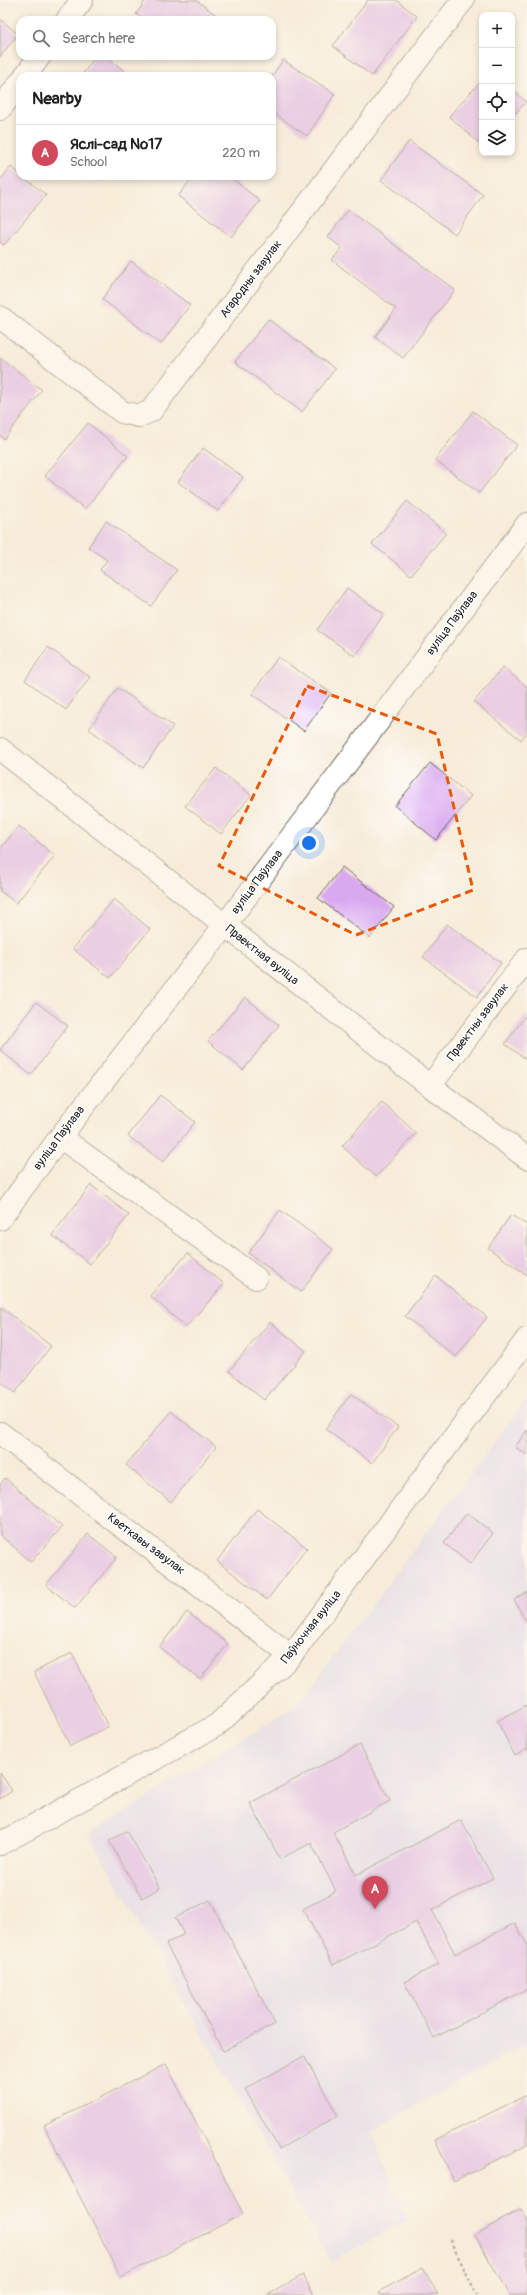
<!DOCTYPE html>
<meta charset="utf-8">
<style>
body{margin:0;font-family:Pangolin,sans-serif;background:#f6f6f6;color:#222}
.controls{position:absolute;right:12px;top:12px;display:grid;overflow:hidden;border-radius:8px;box-shadow:0 2px 6px #0003}
.controls button{width:36px;height:36px;display:grid;place-items:center;padding:0;border:0;border-bottom:1px solid #e0e0e0;background:#fff;color:#222;font:20px sans-serif}
.you{position:absolute;left:309px;top:843px;width:14px;height:14px;margin:-10px;border:3px solid #fff;border-radius:50%;background:#1a73e8;box-shadow:0 0 0 6px #1a73e833}
.badge{display:grid;place-items:center;width:26px;height:26px;border-radius:50%;background:#d1495b;color:#fff;font-size:13px;font-weight:700}
.pin{position:absolute;translate:-50% -33px;filter:drop-shadow(0 1px 2px #0008)}
.pin::after{content:'';position:absolute;top:21px;width:14px;height:12px;background:inherit;clip-path:polygon(0 0,100% 0,50% 100%)}
.list{margin:0;padding:0;list-style:none}
h2{display:flex;justify-content:space-between;align-items:center;height:52px;margin:0;padding:0 16px;font-size:17px}
h2 small{font-size:13px;font-weight:400;color:#767676}
.list li{display:grid;grid-template-columns:26px 1fr auto;gap:12px;align-items:center;box-sizing:border-box;height:56px;padding:0 16px;border-top:1px solid #e0e0e0}
.list b{display:block;font-size:15px;white-space:nowrap}
.list p{margin:0;font-size:13px;white-space:nowrap;color:#767676}
.list em{font-size:13px;font-style:normal;color:#767676}
.icon{flex:none;width:22px;height:22px;fill:none;stroke:currentColor;stroke-width:2;stroke-linecap:round;stroke-linejoin:round}
.map{position:relative;flex:none;width:527px;height:2295px;overflow:hidden}
.search{position:absolute;background:#fff;box-shadow:0 2px 6px #0003;left:16px;top:16px;width:260px;height:44px;display:flex;align-items:center;gap:10px;box-sizing:border-box;padding:0 14px;border-radius:12px;color:#767676;font-size:15px}
.panel{position:absolute;background:#fff;box-shadow:0 2px 6px #0003;left:16px;top:72px;width:260px;height:108px;border-radius:12px}
.map>svg:first-child{display:block}
</style>
<div class="map">
<svg width="527" height="2295" viewBox="0 0 527 2295">
<rect width="100%" height="100%" fill="#fff"/>
<filter id="ink" filterUnits="userSpaceOnUse"><feTurbulence type="fractalNoise" baseFrequency=".025" numOctaves="2"/><feDisplacementMap in="SourceGraphic" scale="8" xChannelSelector="R" yChannelSelector="G"/><feConvolveMatrix kernelMatrix="1 2 1 2 8 2 1 2 1" color-interpolation-filters="sRGB"/></filter>
<filter id="wash" filterUnits="userSpaceOnUse"><feTurbulence type="fractalNoise" baseFrequency=".012" numOctaves="4" result="noise"/><feDisplacementMap in="SourceGraphic" scale="16" xChannelSelector="R" yChannelSelector="G"/><feGaussianBlur stdDeviation="0.9" result="paint"/><feColorMatrix in="noise" values="0 0 0 0 0 0 0 0 0 0 0 0 0 0 0 0 0 1.4 0 .05"/><feComposite in="paint" operator="in"/></filter>
<g filter="url(#wash)">
<rect width="100%" height="100%" fill="#f7ecd9"/>
<path fill="#dad6f7" d="M527 1399V2043L371 2131 407 2220 331 2262 89 1834 296 1706Z"/>
<g id="blocks">
<path fill="#d9a9ef" d="M146 0H196L219 17 217 20H145L136 14Z
M368 0H396L417 16 372 76 333 46Z
M0 19 18 34 0 57Z
M96 56H105L131 76H81Z
M283 60 335 94 307 136 272 112V76Z
M482 80V146L449 116Z
M512 89 526 102 512 117Z
M409 141 483 195 455 234 381 180Z
M11 167 46 195 4 245 0 242V180Z
M194 176H229L260 201 231 237 178 196Z
M348 210 455 290 403 358 375 337 396 309 332 260 342 248 328 237Z
M131 261 190 305 161 344 102 299Z
M268 319 335 369 302 412 235 362Z
M1 358 42 390 4 439 0 436Z
M473 411 517 445 479 493 435 460Z
M88 423 128 456 85 509 45 476Z
M203 448 243 477 218 511 178 482Z
M407 501 446 533 411 575 372 544Z
M106 521 177 570 151 606 100 570 107 560 88 547Z
M347 588 384 614 355 656 317 630Z
M48 647 90 677 66 710 25 680Z
M278 657 331 693 304 731 252 694Z
M503 667 527 687V732L521 740 474 702Z
M118 688 173 726 143 768 89 729Z
M430 763 471 796 436 840 395 806Z
M216 768 251 795 221 834 185 806Z
M19 826 55 856 16 903 0 891V849Z
M342 867 394 907 370 938 318 898Z
M114 899 150 929 110 978 73 949Z
M447 924 501 963 477 997 423 957Z
M245 997 279 1025 243 1070 208 1041Z
M36 1002 68 1026 31 1075 0 1050Z
M527 1013V1060L505 1044Z
M160 1095 195 1122 163 1162 128 1136Z
M382 1102 416 1133 376 1177 342 1146Z
M91 1185 129 1215 90 1264 52 1235Z
M280 1210 333 1249 301 1292 248 1253Z
M511 1215 527 1225V1275L488 1248Z
M188 1253 224 1284 186 1327 150 1296Z
M436 1276 487 1317 456 1357 405 1316Z
M1 1307 51 1346 15 1393 0 1381Z
M270 1322 306 1351 264 1400 229 1371Z
M351 1394 398 1427 372 1463 325 1429Z
M171 1411 216 1447 171 1502 126 1465Z
M527 1430V1455L515 1447Z
M5 1478 62 1527 31 1562 0 1535V1485Z
M257 1509 307 1548 267 1600 217 1561Z
M467 1513 493 1533 470 1564 444 1543Z
M88 1534 117 1557 75 1608 46 1585Z
M527 1592V1623L514 1600Z
M187 1612 228 1644 200 1679 159 1647Z
M72 1653 108 1727 70 1746 34 1672Z
M527 1705V1749L515 1756 497 1721Z
M360 1745 390 1801 333 1832 356 1875 461 1820 493 1878 432 1910 455 1954 515 1923 527 1945V1989L434 2038 404 1982 439 1964 416 1922 333 1965 303 1909 336 1891 311 1843 280 1859 250 1803Z
M0 1773 12 1791 0 1799Z
M127 1831 160 1888 142 1898 109 1841Z
M210 1900 275 2024 223 2051 166 1944 184 1934 175 1918Z
M304 2056 338 2116 279 2149 245 2089Z
M166 2064 243 2214 121 2277 44 2126Z
M527 2095V2145L454 2181 435 2140Z
M521 2209 527 2219V2295H509L475 2235Z
M423 2268 438 2295H380L378 2292Z
M303 2275 314 2295H268Z"/>
</g>
</g>
<g filter="url(#ink)">
<use href="#blocks" fill-opacity="0" stroke="#69655e" stroke-width="1"/>
<g fill="none" stroke-linecap="round" stroke-linejoin="round">
<g stroke="#69655e" stroke-width="24">
<path id="minor" d="M67 20 82 0
M25 76 40 56
M0 109 20 83
M0 317 122 412 139 416 151 411 463 0
M0 749 430 1086 527 1158
M430 1086 527 959
M60 1137 256 1278
M0 1219 60 1137 225 925 527 524
M0 1433 291 1656
M0 1844 217 1725 291 1656 527 1339"/>
</g>
<path stroke="#69655e" stroke-width="2.5" stroke-dasharray="3 3" stroke-linecap="butt" d="M450 2240 477 2295"/>
<use href="#minor" stroke="#fff" stroke-width="22"/>
</g>
</g>
<path d="M0 0H527V2295H0ZM307 686 437 734 473 890 356 935 219 866Z" fill="#f7ecd9" fill-opacity=".55" fill-rule="evenodd"/>
<path fill="none" stroke="#e8590c" stroke-width="3" stroke-dasharray="8 5" stroke-linejoin="round" d="M307 686 437 734 473 890 356 935 219 866Z"/>
<g text-anchor="middle" dominant-baseline="central" stroke-width="3" stroke-linejoin="round" paint-order="stroke">
<g font-size="12" fill="#1c1c1c" stroke="#fff">
<text transform="translate(251 279) rotate(-53)">Агародны завулак</text>
<text transform="translate(452 623) rotate(-53)">вуліца Паўлава</text>
<text transform="translate(257 882) rotate(-53)">вуліца Паўлава</text>
<text transform="translate(262 955) rotate(38)">Праектная вуліца</text>
<text transform="translate(478 1022) rotate(-53)">Праектны завулак</text>
<text transform="translate(59 1138) rotate(-53)">вуліца Паўлава</text>
<text transform="translate(146 1544) rotate(37)">Кветкавы завулак</text>
<text transform="translate(311 1627) rotate(-52)">Паўночная вуліца</text>
</g>
</g>
</svg>
<div class="controls">
<button>+</button>
<button>−</button>
<button><svg class="icon" aria-label="locate" viewBox="0 0 24 24"><circle cx="12" cy="12" r="6"/><path d="M12 2v4M12 18v4M2 12h4M18 12h4"/></svg></button>
<button><svg class="icon" aria-label="layers" viewBox="0 0 24 24"><path d="M12 4l9 5-9 5-9-5zM3 14l9 5 9-5"/></svg></button>
</div>
<div class="you"></div>
<div class="pin badge" style="left:375px;top:1909px">A</div>
<div class="search"><svg class="icon" aria-label="search" viewBox="0 0 24 24"><circle cx="10" cy="10" r="6"/><path d="M15 15l6 6"/></svg>Search here</div>
<section class="panel">
<h2>Nearby<small></small></h2>
<ul class="list">
<li><span class="badge">A</span><div><b>Яслі-сад №17</b><p>School</p></div><em>220 m</em></li>
</ul>
</section>
</div>
